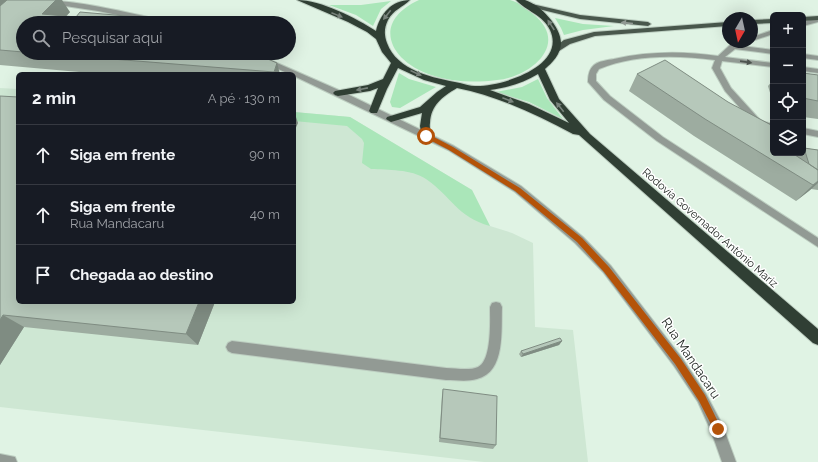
<!DOCTYPE html>
<html lang="pt">
<meta charset="utf-8">
<style>
body{margin:0;font-family:Raleway,sans-serif;background:#242831;color:#f1f3f6}
.controls{position:absolute;right:12px;top:12px;display:grid;overflow:hidden;border-radius:6px;box-shadow:0 4px 16px #0002}
.controls button{width:36px;height:36px;display:grid;place-items:center;padding:0;border:0;border-bottom:1px solid #363941;background:#171b24;color:#f1f3f6;font:20px sans-serif}
.compass{position:absolute;left:722px;top:12px;width:36px;height:36px;border-radius:50%;background:#171b24;box-shadow:0 4px 16px #0002;rotate:189deg}
.stop{position:absolute;width:12px;height:12px;margin:-9px;border:3px solid #b45309;border-radius:50%;background:#fff}
.stop.end{background:#b45309;border-color:#fff;box-shadow:0 1px 4px #0008}
.list{margin:0;padding:0;list-style:none}
h2{display:flex;justify-content:space-between;align-items:center;height:52px;margin:0;padding:0 16px;font-size:17px}
h2 small{font-size:13px;font-weight:400;color:#9ea1a6}
.list li{display:grid;grid-template-columns:26px 1fr auto;gap:12px;align-items:center;box-sizing:border-box;height:60px;padding:0 16px;border-top:1px solid #363941}
.list b{display:block;font-size:15px;white-space:nowrap}
.list p{margin:0;font-size:13px;white-space:nowrap;color:#9ea1a6}
.list em{font-size:13px;font-style:normal;color:#9ea1a6}
.icon{flex:none;width:22px;height:22px;fill:none;stroke:currentColor;stroke-width:2;stroke-linecap:round;stroke-linejoin:round}
.map{position:relative;flex:none;width:818px;height:462px;overflow:hidden}
.search{position:absolute;background:#171b24;box-shadow:0 4px 16px #0002;left:16px;top:16px;width:280px;height:44px;display:flex;align-items:center;gap:10px;box-sizing:border-box;padding:0 14px;border-radius:22px;color:#9ea1a6;font-size:15px}
.panel{position:absolute;background:#171b24;box-shadow:0 4px 16px #0002;left:16px;top:72px;width:280px;height:232px;border-radius:6px}
.map>svg:first-child{display:block}
</style>
<div class="map">
<svg width="818" height="462" viewBox="0 0 818 462">
<rect width="100%" height="100%" fill="#e0f3e4"/>
<path fill="#cee7d3" d="M0 88 18 89V302H294V112L350 117 472 190 490 226 512 233 533 243 535 327 573 330 588 462H484L0 407Z"/>
<path fill="#aae6b9" d="M419 0C441 0 463 0 486 0 493 0 503 0 510 0 518 2 527 8 533 14 571 44 530 77 497 80 474 83 452 82 431 75 389 61 371 22 419 0Z
M391 1 381 9 373 26 356 15 329 5H361Z
M555 18 583 24 614 26 583 30 564 35 561 28Z
M399 73 409 79 436 87 400 108 392 107 390 102Z
M538 79 547 98 563 119 529 102 496 92 522 87Z
M294 112 350 117 472 190 490 226C457 217 451 196 426 179 411 169 388 170 371 169L362 163 364 143 362 139 347 126 294 121Z"/>
<g fill="none" stroke-linecap="round" stroke-linejoin="round">
<g stroke="#bdcec1" stroke-width="2">
<path id="minor" d="M36 0C80 0 124 12 167 21L170 23H157L98 11 39 2Z
M818 18V22L803 26V22Z
M773 30V34L752 41V37Z
M739 42H749L742 46 773 50V54L735 49 725 57 773 63V67L722 61 720 68 731 88 761 121 773 124V130L755 125 725 91 712 68 715 60C677 55 635 54 599 69L596 74V81L610 96 663 137 818 238V247L657 141 604 100 588 82C588 76 589 69 594 65 599 61 608 60 614 59 649 51 683 51 718 56L730 45Z
M244 53H254L341 91 454 146 521 186 583 237 611 266 682 358 706 394 722 424 736 462H722L711 431 698 402 674 366 603 272 575 243 515 192 448 150 294 76V74H289Z
M803 54 818 56V60L803 58Z
M803 67 818 69V73L803 71Z
M803 128 818 131V137L803 134Z
M496 302 500 303 502 307C501 329 506 372 477 379 467 382 456 380 446 380L232 353 228 351 226 347 228 343 232 341 446 368C455 368 469 371 478 367 492 360 490 321 490 307L492 303Z
M0 454 15 457 17 462H0Z"/>
</g>
<g stroke="#bdcec1" stroke-width="2">
<path id="major" d="M532 4 580 15 648 22 651 24 648 26 580 19 530 7V5Z
M818 16V20L803 21V17Z
M773 19V23L752 24V20Z
M728 22V26L595 36 570 44 559 51H553L552 49 564 40 594 32Z"/>
</g>
<g stroke="#bdcec1" stroke-width="2">
<path id="highway" d="M297 0C321 0 356 18 376 31 380 14 392 0 410 0 403 7 393 10 388 20 384 28 384 35 387 43 397 71 434 78 460 83 465 84 470 86 475 86 500 87 567 67 550 30 543 15 526 11 516 0 519 0 523 0 525 0 541 5 561 27 561 43 561 54 552 63 545 69L559 99 590 134 818 329V345L813 343 579 135 573 134C537 115 498 96 457 88 442 97 431 105 430 123 429 129 432 134 430 139H422L420 126 422 113 391 122 386 119 387 117 420 107 437 92 446 86 424 80 398 68 387 89 377 113H371L369 111 378 88 370 91 338 96 335 95 333 93 335 91 368 85 383 79 391 63 382 52 376 39 367 32 348 22ZM538 74 550 100 569 123 529 104 490 90C507 88 523 83 538 74Z"/>
</g>
<use href="#minor" fill="#929a94" fill-rule="evenodd"/>
<use href="#major" fill="#49574c" fill-rule="evenodd"/>
<use href="#highway" fill="#303f34" fill-rule="evenodd"/>
</g>
<path fill="#9daca0" d="M0 0 70 12 66 16 76 17H138L23 23V53H254L274 72V74H102L0 65Z
M803 73 818 75V119L803 117Z
M637 74 773 153 796 156 799 153H803V149L804 148 818 150V190L811 189 796 201 694 136 629 91Z
M773 80V103L768 86Z
M0 96 215 302 198 345 24 327 0 365Z
M562 341 559 345 521 357 519 354 521 351Z
M443 389 496 445 493 449 439 442 442 395Z"/>
<path fill="#7f8c82" d="M0 0H22L0 25Z
M56 0H62L70 12 60 23 42 14Z
M138 17 141 23H132Z
M277 63 280 74H274V72Z
M295 114 298 123 294 132V117Z
M818 181V183L809 191 796 201 813 185Z
M199 302H215L198 345 186 334Z
M3 315 24 327 0 365V320Z
M562 341 559 345 521 357 523 354Z"/>
<path fill="#b6c8ba" stroke="#7f8c82" d="M7 0H56L42 14 76 17 80 12 138 17 132 23H23V52L0 50V6Z
M37 53H254L277 63 274 72Z
M665 60 728 102 773 126V153H792L818 170V181L813 185 705 119 637 74Z
M803 73 818 75V101L803 98Z
M0 96 18 97V302H199L186 334 3 315 0 320Z
M804 148 818 150V170L809 164Z
M560 338 562 341 523 354 521 351Z
M443 389 497 396 496 445 440 438Z"/>
<defs><path id="oneway-solid" d="M-6-.8H1V-3.2L6.5 0L1 3.2V.8H-6Z"/></defs>
<g fill="#78827b">
<use href="#oneway-solid" transform="translate(337 15) rotate(22)"/>
<use href="#oneway-solid" transform="translate(387 15) rotate(128)"/>
<use href="#oneway-solid" transform="translate(551 25) rotate(-123)"/>
<use href="#oneway-solid" transform="translate(416 73) rotate(24)"/>
<use href="#oneway-solid" transform="translate(362 89) rotate(169)"/>
<use href="#oneway-solid" transform="translate(508 100) rotate(21)"/>
<use href="#oneway-solid" transform="translate(560 107) rotate(-128)"/>
</g>
<use fill="#929a94" href="#oneway-solid" transform="translate(627 23) rotate(-174)"/>
<use fill="#4c534e" href="#oneway-solid" transform="translate(746 62) rotate(8)"/>
<path fill="#b45309" d="M424 134H428L453 147 520 188 582 238 609 267 681 359 705 395 720 426 722 429 720 432 718 433 715 432 699 401 675 364 604 272 577 242 515 191 449 150 424 137Z"/>
<g text-anchor="middle" dominant-baseline="central" stroke-width="3" stroke-linejoin="round" paint-order="stroke">
<g font-size="11" fill="#1d241f" stroke="#fff">
<text transform="translate(710 228) rotate(41)">Rodovia Governador Antônio Mariz</text>
</g>
<g font-size="13" fill="#1d241f" stroke="#fff">
<text transform="translate(691 358) rotate(56)">Rua Mandacaru</text>
</g>
</g>
</svg>
<div class="controls">
<button>+</button>
<button>−</button>
<button><svg class="icon" aria-label="locate" viewBox="0 0 24 24"><circle cx="12" cy="12" r="6"/><path d="M12 2v4M12 18v4M2 12h4M18 12h4"/></svg></button>
<button><svg class="icon" aria-label="layers" viewBox="0 0 24 24"><path d="M12 4l9 5-9 5-9-5zM3 14l9 5 9-5"/></svg></button>
</div>
<svg class="compass" viewBox="-18 -18 36 36"><path d="M0-13l5 13h-10z" fill="#e53935"/><path d="M0 13l5-13h-10z" fill="#9ea1a6"/></svg>
<div class="stop" style="left:426px;top:136px"></div>
<div class="stop end" style="left:718px;top:429px"></div>
<div class="search"><svg class="icon" aria-label="search" viewBox="0 0 24 24"><circle cx="10" cy="10" r="6"/><path d="M15 15l6 6"/></svg>Pesquisar aqui</div>
<section class="panel">
<h2>2 min<small>A pé · 130 m</small></h2>
<ul class="list">
<li><svg class="icon" aria-label="ahead" viewBox="0 0 24 24"><path d="M12 20V5M6 11l6-6 6 6"/></svg><div><b>Siga em frente</b></div><em>90 m</em></li>
<li><svg class="icon" aria-label="ahead" viewBox="0 0 24 24"><path d="M12 20V5M6 11l6-6 6 6"/></svg><div><b>Siga em frente</b><p>Rua Mandacaru</p></div><em>40 m</em></li>
<li><svg class="icon" aria-label="arrive" viewBox="0 0 24 24"><path d="M6 21V4h12l-3 4 3 4H6"/></svg><div><b>Chegada ao destino</b></div></li>
</ul>
</section>
</div>
